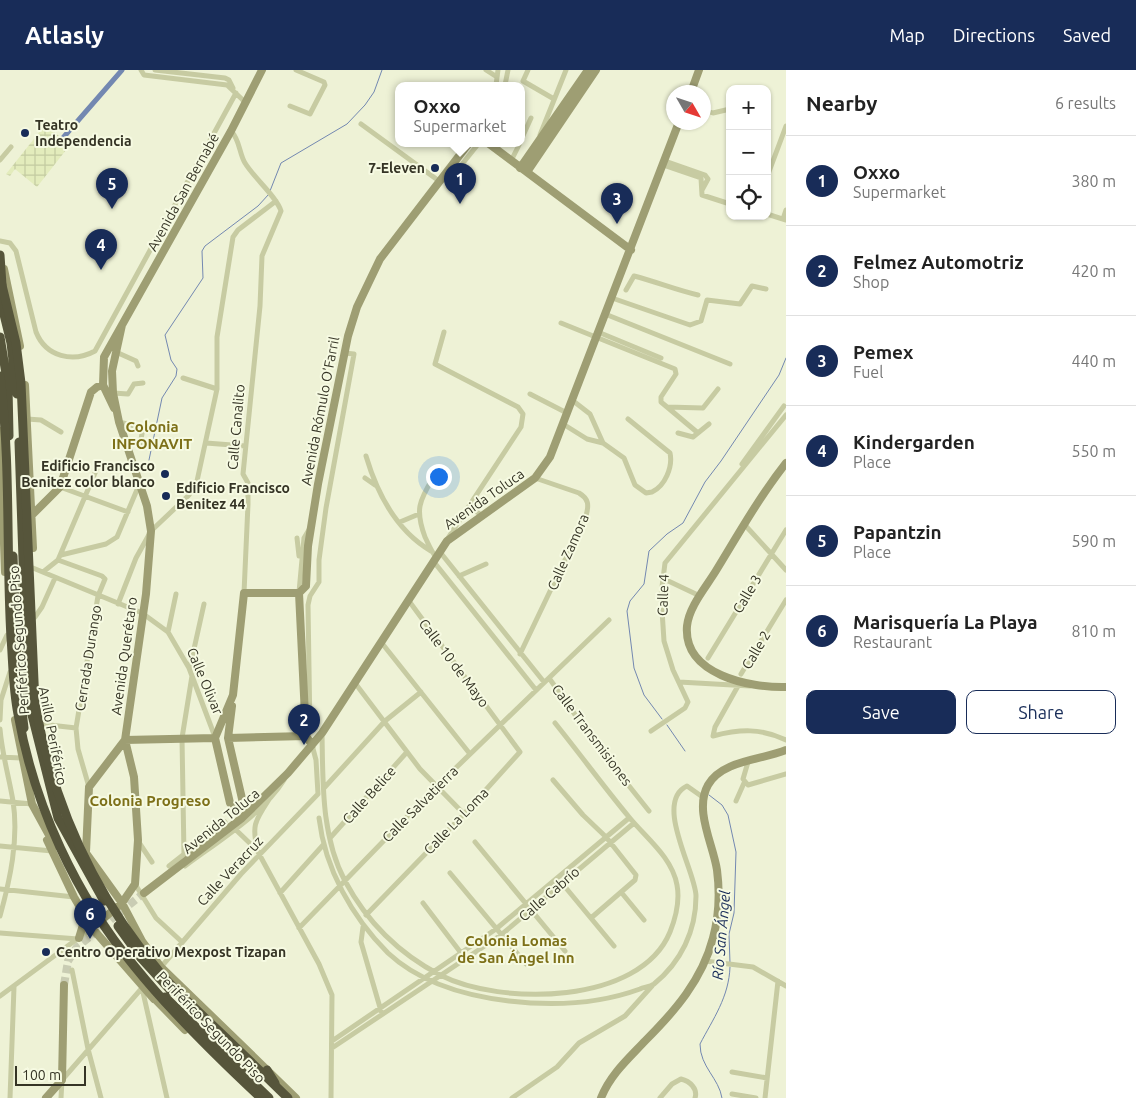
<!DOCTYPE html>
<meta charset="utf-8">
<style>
body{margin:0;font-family:Ubuntu,sans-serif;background:#f2f2f2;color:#222}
.controls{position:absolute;right:15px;top:15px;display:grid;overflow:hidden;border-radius:10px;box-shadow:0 1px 4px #0004}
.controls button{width:45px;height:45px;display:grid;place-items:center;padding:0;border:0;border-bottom:1px solid #e0e0e0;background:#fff;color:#222;font:25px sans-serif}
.compass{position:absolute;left:666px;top:15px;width:45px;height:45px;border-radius:50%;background:#fff;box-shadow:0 1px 4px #0004;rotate:129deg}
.scale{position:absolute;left:15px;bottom:12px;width:71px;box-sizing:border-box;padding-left:5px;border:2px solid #353425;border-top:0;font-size:14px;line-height:18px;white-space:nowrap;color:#353425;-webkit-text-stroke:4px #f6fae2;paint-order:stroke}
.you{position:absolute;left:438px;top:406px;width:18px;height:18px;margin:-12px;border:4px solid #fff;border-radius:50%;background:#1a73e8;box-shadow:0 0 0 8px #1a73e833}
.badge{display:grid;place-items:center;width:32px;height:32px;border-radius:50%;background:#182c58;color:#fff;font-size:16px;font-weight:700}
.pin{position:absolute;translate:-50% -41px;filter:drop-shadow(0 1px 2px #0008)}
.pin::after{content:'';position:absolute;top:26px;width:18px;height:15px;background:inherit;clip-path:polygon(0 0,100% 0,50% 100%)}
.popup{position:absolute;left:395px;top:12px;width:130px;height:65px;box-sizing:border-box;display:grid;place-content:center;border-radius:10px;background:#fff;filter:drop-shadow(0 1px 4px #0005);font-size:16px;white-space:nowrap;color:#767676}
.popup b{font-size:19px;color:#222}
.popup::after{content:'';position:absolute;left:50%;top:100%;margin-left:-10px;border:10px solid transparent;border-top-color:#fff}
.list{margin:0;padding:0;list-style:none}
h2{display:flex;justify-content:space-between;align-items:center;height:65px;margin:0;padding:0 20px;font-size:21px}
h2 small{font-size:16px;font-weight:400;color:#767676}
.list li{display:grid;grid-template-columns:32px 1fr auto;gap:15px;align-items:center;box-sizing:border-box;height:90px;padding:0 20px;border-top:1px solid #e0e0e0}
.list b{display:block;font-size:19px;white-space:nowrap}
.list p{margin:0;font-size:16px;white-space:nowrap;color:#767676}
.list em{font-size:16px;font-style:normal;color:#767676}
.actions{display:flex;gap:10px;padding:15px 20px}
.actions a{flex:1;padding:11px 0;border:1px solid #182c58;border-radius:10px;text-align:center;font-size:18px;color:#182c58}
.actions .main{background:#182c58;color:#fff}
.icon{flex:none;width:28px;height:28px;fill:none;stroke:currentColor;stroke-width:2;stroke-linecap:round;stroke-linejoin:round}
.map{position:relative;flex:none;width:786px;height:1028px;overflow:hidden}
header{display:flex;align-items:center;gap:30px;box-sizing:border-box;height:70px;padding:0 25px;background:#182c58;color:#fff}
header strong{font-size:24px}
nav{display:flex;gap:28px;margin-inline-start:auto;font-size:18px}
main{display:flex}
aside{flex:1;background:#fff}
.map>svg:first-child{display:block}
</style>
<header>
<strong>Atlasly</strong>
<nav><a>Map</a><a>Directions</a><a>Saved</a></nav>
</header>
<main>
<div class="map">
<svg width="786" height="1028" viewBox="0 0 786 1028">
<defs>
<pattern id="plaza-grid" width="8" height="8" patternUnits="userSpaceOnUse" patternTransform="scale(1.25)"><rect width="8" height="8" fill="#e3ecbc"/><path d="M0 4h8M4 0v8" fill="none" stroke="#c3cba1"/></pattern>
</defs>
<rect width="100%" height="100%" fill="#eef2d6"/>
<path fill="url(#plaza-grid)" d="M45 55 59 66 55 72 66 80 37 117 15 99 10 106 6 104Z"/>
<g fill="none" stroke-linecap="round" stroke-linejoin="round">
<path stroke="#7388b1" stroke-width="1" d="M270 121 281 93 347 54 365 35 374 22 382 0
M149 390 162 328 176 306 177 299 171 290 165 265 203 208 202 181 205 176 258 136 269 124
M662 649 644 625 634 598 627 541 630 531 644 514 649 481 667 464 683 453 705 412 721 391 779 305 786 288
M667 655 685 681
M709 725 722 735 728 745 736 782 734 843 729 864 730 893
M722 1028C719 1008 700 997 700 974 713 949 729 927 730 897"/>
<path stroke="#7388b1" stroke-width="5" d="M62 69 122 0"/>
<path stroke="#c9ccb3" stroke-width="8" stroke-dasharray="8 4" stroke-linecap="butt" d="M64 915 68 891 77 877 144 823"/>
<path stroke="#c7cba2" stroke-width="5" d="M141 0 144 5 227 15 246 33
M155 0 225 8 229 10 233 18
M486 0 497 7
M528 0 523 11 554 29
M496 15 498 0
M505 15 508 0
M290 36 310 44 325 15 324 12 296 0
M704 40 713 43 730 39
M361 54 439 111
M231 61C240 70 239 83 245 93 254 108 277 127 281 141L262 186 260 236 243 404 248 413V434L244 523
M540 65 566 0
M521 70 531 48
M0 90 11 77
M511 91 520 73
M665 91 705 105 708 109 702 120
M463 93 479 73
M663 95 701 108 702 125 730 134
M767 107 786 56
M767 144 786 150
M783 149 786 140
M0 171 10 173 16 181 36 262C46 287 73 293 95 281L236 23
M626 220 634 206C657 212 676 220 698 225
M612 228 690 255 701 251 707 230 740 234 752 216 766 219
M605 244 730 294
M561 253 675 299 676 304 661 327V332L667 337 703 338 718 319
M444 262 435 294 518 337 523 344 521 357 448 468
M598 262 661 288
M116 282 136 291 138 296
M183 308 217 319
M113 323 128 324 134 314 143 313
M530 324 567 343
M572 330 590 344 603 373
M667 337 698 363
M27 349 41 350 61 362
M119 352 143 358 140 375
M563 354 587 369 603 373 624 388 635 415 646 423 652 422C665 416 673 397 670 383L628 349
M678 363 693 367 709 354
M206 373 245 376
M366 386C377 423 397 461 431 481
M742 394 784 336
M365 408 375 415
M433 408C419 431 415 440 425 467 429 475 431 481 436 487
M60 417 128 442
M469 437 483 446
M400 452 419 444
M744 454 786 500
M297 468 299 486
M440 482 544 612
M61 485 106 474 117 467 139 415
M58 490 102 506 105 509 98 526 76 658 78 679 89 717
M434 492 536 620
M33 498 142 543 168 562 189 598 215 667
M43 502 58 490 98 396
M459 506 486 494
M662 508 700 526
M299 522 304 468 310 458
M118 534 136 488 151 461 189 425 197 411 217 319V267L233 167 238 160 276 131
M35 547 42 537 55 508
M168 562 176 524
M381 572 470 684
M0 580 7 565
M520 584 586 446C589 435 589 429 579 423L535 408
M708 588 786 460
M190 597 204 534
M741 604 786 530
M549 608 598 677 649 741
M679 612 750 616
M355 613 420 699 464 744
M738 616 715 657 713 666C740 659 761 658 786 670
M0 650 1 630 10 602
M41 654 76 658
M0 659C2 684 9 707 13 731 19 769 10 810 0 846
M651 661 685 638 688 632 673 600 664 571 661 525 665 493 786 345
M322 663C323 712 321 766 345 811 367 852 398 883 440 905 501 936 640 935 670 862 676 847 680 831 677 815 672 787 646 768 629 747 604 717 580 684 555 653
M306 666 310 662 308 535 310 526 319 512V490L326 438 354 284 344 283
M0 687 21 688
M748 692 743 709 748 715 786 704
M553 710 583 745 606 767 636 805 635 810 591 848
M324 718 385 651 421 622
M270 728C255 751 251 755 258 782L319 894 332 925 331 1028
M0 731 32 734
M736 731 744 713
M319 748C325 799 352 847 388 883 420 913 467 926 509 931 552 936 599 934 640 919 644 917 650 917 654 914 681 892 696 861 696 826 696 802 653 732 687 716L704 728
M235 759 258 781
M330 768 407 682
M138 771 152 792
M475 772 565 881
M0 776 52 781
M184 785 182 668 192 606
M169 796 225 752
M185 796C217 772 263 744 284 710
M450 803 526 894
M561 812 614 876
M135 814 156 848 182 872
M0 819 74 827
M621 822 644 850
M280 823 324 774
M423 833 461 883
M366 845 464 744 520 682 409 531
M363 857 361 872 381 941
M299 858 436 717 609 550
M0 863 78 869
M705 891 753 897 786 916
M161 897 241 804 318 724 316 690 312 675
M72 900 88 979 101 1028
M142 918 167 1028
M0 926 92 858
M332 971 496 859 629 748
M332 978 501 865 634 753
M732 1002 767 1008
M732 1024 756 1028
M10 1028 14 917
M61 1028 62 1010 142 918
M512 1028 557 997 579 973 625 946 652 916
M660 1028 672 1014 681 1009C690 1011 698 1019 695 1028
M765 1028 778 911"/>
<path stroke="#9e9e73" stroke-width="8" d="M691 22 699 0
M488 73 631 180
M520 98 588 0
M527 102 596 0
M4 199 20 276
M25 315 33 478
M114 338 103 315 104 287 231 61 262 0
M0 361 5 502
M786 393C760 426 739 463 717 499 707 516 689 536 687 556 683 605 750 618 786 617
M31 446 60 417 91 322 97 317 103 315
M299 523 306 516 308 476 318 414 348 266 357 237 380 189 469 73
M299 523 306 666 312 675
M15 650 32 734 55 776
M215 668 233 625 244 523H299
M215 668 230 733 238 739 243 733 228 668 232 636
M228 668 306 666
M47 770 74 827 92 858 154 929
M86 782 89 717 125 670 215 668
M86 783 122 833 142 871 161 897 296 1028
M144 823 242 748 288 703 322 663 447 471 535 408 550 387 679 52
M79 841 83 855 79 868
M92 858 122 833 135 814 138 770 134 707 125 670 146 524 151 461 147 436 119 352 113 323 112 301 122 255
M151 925 185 960
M46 1028 62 1010 64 915
M601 1028C610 1005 628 989 645 971 675 941 702 910 713 868 719 846 720 823 717 800 713 774 694 740 708 715 722 690 762 690 786 680"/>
<path stroke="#56553b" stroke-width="9" d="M0 185 2 215
M0 228 11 273 17 324
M0 267 8 316 9 366
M19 372 26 577 31 641 58 748 104 831
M13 486 17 598 24 658
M118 856 141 888 171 921
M165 927 269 1028
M267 1000 275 1013"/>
<path stroke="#56553b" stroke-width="9" d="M0 207 16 273 21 313 35 634C53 733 93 823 158 900 172 918 190 933 206 949 234 975 261 1002 288 1028
M0 306C11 393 6 481 11 568 13 593 13 619 18 644 34 735 76 826 135 897 173 944 217 987 261 1028"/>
</g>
<g fill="#182c58" stroke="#f6fae2" stroke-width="2">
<circle cx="25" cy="63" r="5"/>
<circle cx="435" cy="98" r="5"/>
<circle cx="165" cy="404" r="5"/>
<circle cx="166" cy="426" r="5"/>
<circle cx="46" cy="882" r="5"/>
</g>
<g text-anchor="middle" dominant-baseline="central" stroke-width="4" stroke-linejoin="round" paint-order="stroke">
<g font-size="14" font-weight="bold" fill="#353425" stroke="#f6fae2" text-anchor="start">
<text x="35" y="55">Teatro<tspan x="35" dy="16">Independencia</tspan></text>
<text x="425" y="98" text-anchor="end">7-Eleven</text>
<text x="155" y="396" text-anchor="end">Edificio Francisco<tspan x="155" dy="16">Benitez color blanco</tspan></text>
<text x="176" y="418">Edificio Francisco<tspan x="176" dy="16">Benitez 44</tspan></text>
<text x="56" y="882">Centro Operativo Mexpost Tizapan</text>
</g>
<g font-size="14" fill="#353425" stroke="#f6fae2">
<text transform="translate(183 122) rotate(-61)">Avenida San Bernabé</text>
<text transform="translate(320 341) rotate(-79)">Avenida Rómulo O'Farril</text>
<text transform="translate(236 357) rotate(-85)">Calle Canalito</text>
<text transform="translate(484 429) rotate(-35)">Avenida Toluca</text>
<text transform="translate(568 482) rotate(-66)">Calle Zamora</text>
<text transform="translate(747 524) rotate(-59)">Calle 3</text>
<text transform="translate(663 525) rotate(-88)">Calle 4</text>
<text transform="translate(19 570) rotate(-94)">Periférico Segundo Piso</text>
<text transform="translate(756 580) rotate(-59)">Calle 2</text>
<text transform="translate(124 586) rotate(-82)">Avenida Querétaro</text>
<text transform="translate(88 588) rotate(-81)">Cerrada Durango</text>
<text transform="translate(454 593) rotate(53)">Calle 10 de Mayo</text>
<text transform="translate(205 611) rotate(67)">Calle Olivar</text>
<text transform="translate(592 665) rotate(53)">Calle Transmisiones</text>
<text transform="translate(53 666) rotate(79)">Anillo Periférico</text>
<text transform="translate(369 725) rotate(-48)">Calle Belice</text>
<text transform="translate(420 734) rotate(-45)">Calle Salvatierra</text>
<text transform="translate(221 751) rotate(-39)">Avenida Toluca</text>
<text transform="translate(456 751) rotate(-46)">Calle La Loma</text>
<text transform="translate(230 801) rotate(-47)">Calle Veracruz</text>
<text transform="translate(549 824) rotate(-41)">Calle Cabrío</text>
<text transform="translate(211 957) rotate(46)">Periférico Segundo Piso</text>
</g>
<g font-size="15" font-weight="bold" fill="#7d7018" stroke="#f6fae2">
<text x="152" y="356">Colonia<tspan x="152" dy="17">INFONAVIT</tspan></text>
<text x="150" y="730">Colonia Progreso</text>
<text x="516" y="870">Colonia Lomas<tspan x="516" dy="17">de San Ángel Inn</tspan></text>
</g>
<g font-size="15" font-style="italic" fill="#182c58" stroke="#f6fae2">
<text transform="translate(721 865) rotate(-85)">Río San Ángel</text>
</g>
</g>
</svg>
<div class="controls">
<button>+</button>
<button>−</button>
<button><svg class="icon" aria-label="locate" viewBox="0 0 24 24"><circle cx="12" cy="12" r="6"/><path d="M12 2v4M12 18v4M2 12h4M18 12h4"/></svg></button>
</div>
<svg class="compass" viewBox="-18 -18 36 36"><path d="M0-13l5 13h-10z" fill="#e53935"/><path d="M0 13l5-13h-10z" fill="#767676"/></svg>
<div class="scale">100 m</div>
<div class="you"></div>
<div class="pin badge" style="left:460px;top:134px">1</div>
<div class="popup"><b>Oxxo</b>Supermarket</div>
<div class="pin badge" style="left:304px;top:675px">2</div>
<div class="pin badge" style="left:617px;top:154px">3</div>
<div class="pin badge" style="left:101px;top:200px">4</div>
<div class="pin badge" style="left:112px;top:139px">5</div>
<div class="pin badge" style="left:90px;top:869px">6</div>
</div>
<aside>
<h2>Nearby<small>6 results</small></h2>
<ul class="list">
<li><span class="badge">1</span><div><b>Oxxo</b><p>Supermarket</p></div><em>380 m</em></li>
<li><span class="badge">2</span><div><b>Felmez Automotriz</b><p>Shop</p></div><em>420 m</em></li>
<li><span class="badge">3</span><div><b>Pemex</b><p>Fuel</p></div><em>440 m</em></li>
<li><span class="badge">4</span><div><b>Kindergarden</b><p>Place</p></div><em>550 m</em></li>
<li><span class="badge">5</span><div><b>Papantzin</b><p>Place</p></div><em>590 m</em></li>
<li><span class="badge">6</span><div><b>Marisquería La Playa</b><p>Restaurant</p></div><em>810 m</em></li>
</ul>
<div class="actions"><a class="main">Save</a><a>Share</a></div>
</aside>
</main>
